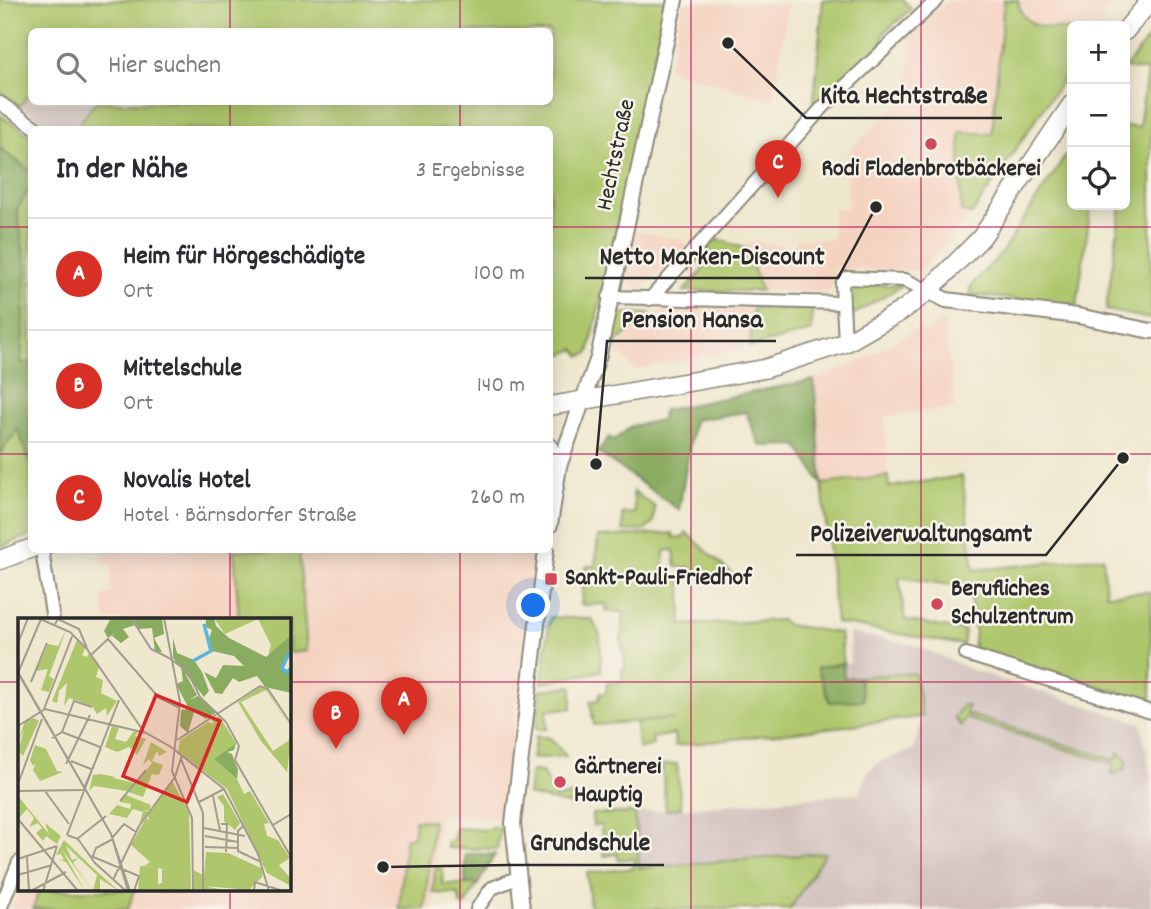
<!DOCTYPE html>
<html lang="de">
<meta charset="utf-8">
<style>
body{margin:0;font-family:Dekko,sans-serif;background:#f7f7f7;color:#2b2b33}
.controls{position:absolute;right:21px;top:21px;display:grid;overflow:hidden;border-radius:10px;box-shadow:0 4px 18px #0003}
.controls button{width:63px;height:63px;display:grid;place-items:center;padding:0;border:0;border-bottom:2px solid #e1e1e2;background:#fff;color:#2b2b33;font:35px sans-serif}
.you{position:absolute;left:534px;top:606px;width:24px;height:24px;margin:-18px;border:5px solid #fff;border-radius:50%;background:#1a73e8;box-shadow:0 0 0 10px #1a73e833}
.badge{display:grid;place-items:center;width:46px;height:46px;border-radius:50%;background:#d93025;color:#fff;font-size:23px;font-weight:700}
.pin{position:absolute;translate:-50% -58px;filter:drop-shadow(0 2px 4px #0008)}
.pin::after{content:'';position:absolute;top:37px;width:24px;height:21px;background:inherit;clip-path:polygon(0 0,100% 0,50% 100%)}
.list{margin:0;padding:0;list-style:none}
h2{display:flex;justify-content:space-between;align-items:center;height:91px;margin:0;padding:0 28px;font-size:30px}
h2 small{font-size:23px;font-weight:400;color:#7c7c81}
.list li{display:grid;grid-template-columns:46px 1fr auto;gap:21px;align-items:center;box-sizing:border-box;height:112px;padding:0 28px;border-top:2px solid #e1e1e2}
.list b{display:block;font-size:26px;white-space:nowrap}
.list p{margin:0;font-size:23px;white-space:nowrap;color:#7c7c81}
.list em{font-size:23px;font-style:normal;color:#7c7c81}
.icon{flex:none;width:38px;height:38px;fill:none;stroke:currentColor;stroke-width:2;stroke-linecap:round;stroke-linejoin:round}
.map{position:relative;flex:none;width:1151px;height:909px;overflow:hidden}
.search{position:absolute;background:#fff;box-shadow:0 4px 18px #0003;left:28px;top:28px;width:525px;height:77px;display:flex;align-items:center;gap:18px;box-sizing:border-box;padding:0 24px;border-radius:10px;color:#7c7c81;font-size:26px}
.panel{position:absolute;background:#fff;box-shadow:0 4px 18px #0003;left:28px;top:126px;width:525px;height:427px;border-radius:10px}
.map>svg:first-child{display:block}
</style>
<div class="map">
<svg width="1151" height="909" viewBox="0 0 1151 909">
<rect width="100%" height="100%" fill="#f7f3e8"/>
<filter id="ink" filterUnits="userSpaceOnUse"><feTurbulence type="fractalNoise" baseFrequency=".0143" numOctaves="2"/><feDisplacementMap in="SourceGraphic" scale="14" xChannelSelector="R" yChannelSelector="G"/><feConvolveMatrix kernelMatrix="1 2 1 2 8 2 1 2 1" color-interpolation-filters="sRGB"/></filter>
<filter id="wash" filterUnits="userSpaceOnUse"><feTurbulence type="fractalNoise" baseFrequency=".00686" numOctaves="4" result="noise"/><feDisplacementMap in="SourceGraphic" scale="28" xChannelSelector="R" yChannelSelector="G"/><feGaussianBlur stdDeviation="1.57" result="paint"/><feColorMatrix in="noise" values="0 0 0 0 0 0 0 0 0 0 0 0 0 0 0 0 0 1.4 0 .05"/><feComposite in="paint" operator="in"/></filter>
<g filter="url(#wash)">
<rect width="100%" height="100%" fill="#efe7ce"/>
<path fill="#f5d3c1" d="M948 0H1004L992 134 960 133 961 212 972 214 920 271 833 269 831 291H761L747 249 748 242 796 246V239H832L833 208H847L848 152 908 94 912 43 907 37Z
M1018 0H1115L1104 12 1101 26H1072V29L1029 22Z
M683 3 788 4 773 100 668 69Z
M633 230 681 240 689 246 642 288 631 287 623 277Z
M753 308 750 347 635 370 616 348 659 309Z
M944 320 955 408 884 417 888 476 822 484 814 380 863 360 920 327 925 332Z
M103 550H533L503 818 440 814 432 909H12L19 890H289V620H105L103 595 112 593 111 565 102 562Z"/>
<path fill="#d1c0bc" d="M31 91 32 102H96L75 129H56L20 106Z
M849 633 915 645 972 670 1141 723 1151 777V909H790L824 853 639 868 635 813 860 793 867 773 881 761 914 749 922 717 914 673 844 678 843 663H850Z"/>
<path fill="#aec76c" stroke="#6c794c" stroke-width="2" d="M0 0H666L589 353 581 356 575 349 557 357 558 361 550 365V130L75 129 96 102H550V32H32L31 91 20 106 0 92Z
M823 0H903L911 9 883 34V45L813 110Z
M1004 0H1018C1022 30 1048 28 1072 30V66L972 214 961 212 960 132 992 134Z
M1151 35V319L1106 310 1121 205H1125V126L1139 127 1147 71 1125 68Z
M0 115 31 136V172L0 148Z
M1072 146V205H1091L1077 305 970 295 971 286 1002 252Z
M31 186V363H21L26 267 17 209Z
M716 239 747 249 761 291H684L703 270 699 259Z
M857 284 863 285H903L847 318 848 290Z
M753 308H812V331L750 347Z
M618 313H650L612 347Z
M18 428 31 468V535L0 547V454Z
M888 476 889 487 962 476 974 570 1103 557 1106 594 1151 592V702L973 648 975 633 969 588 899 577 905 620 965 631 963 645 836 623 822 484Z
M633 491 655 507 653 523 645 530 623 531 622 514 635 513Z
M686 532 734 576 691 577 690 567H676L674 550 664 551V578H681L682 625 780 620 788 625 840 633 843 663 818 668 829 701 863 699 859 677 915 673 922 717 675 746 674 734 652 738 653 745 638 749 636 723 673 719 594 725 590 701 599 700 600 693H606L607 683 622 682V669H626L621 642 624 612 607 611 606 604 581 605 586 566H595L598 537 673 533 674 538 685 537Z
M234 550H299L307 651 289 653V620H239Z
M550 617 592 619 600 635 601 671 542 683Z
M572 686V708L547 710V729H536L541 690Z
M963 705 968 706 966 714 1115 760 1119 752 1127 760 1125 769 1115 774 1112 773 1114 764 965 718 961 726 954 718Z
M536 736 550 738 566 756 532 759Z
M677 764 681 808 666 810 662 765Z
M531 771 542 772 555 798 574 795 576 806 528 795Z
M635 813 639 868 825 853 790 909H590L587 873 634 868 633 858 618 860V854L604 856 601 825 593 826 592 814Z
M415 820 433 821 425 909H399L405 839 413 837Z
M491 827 501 828 497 849 447 848V841H453L455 828 487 830Z
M435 868 443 869 442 884H478L464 906 460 904 459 894 433 893Z
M39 890H134L128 909H33Z"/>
<path fill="#8aac60" stroke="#5a6c46" stroke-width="2" d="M0 148 31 172V186L17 209 26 267 21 363H31V468L18 429 0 454Z
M814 380 822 484 797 445 760 446 746 412 694 420 679 510 598 452 609 437 614 440 632 426 661 420 663 410Z
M843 663 844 678 859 677 863 700 830 702 817 668Z
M465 854H495L478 884H465Z"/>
</g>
<g filter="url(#ink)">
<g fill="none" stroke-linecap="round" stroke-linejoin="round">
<g stroke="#8d897c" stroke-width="16">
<path id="minor" d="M0 103 39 130
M609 297 842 303
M650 299 823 107 937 0
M845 343 842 284 847 278 905 280 928 291
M42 550 53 620
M966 654 1151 712
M0 909 19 862
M477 909 492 888 517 878"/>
</g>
<g stroke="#8d897c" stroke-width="18">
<path id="tertiary" d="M928 291 946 300 1078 316 1151 331
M550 446 559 466
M550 525 559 466 598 358 675 0
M522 909 513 823 546 550"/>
</g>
<g stroke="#8d897c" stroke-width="21">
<path id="primary" d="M1125 31 1151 0
M550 406 764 369 845 343 903 310 928 291 981 238 1072 104
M0 560 32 548"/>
</g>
<use href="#minor" stroke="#fff" stroke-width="12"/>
<use href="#tertiary" stroke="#fff" stroke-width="14"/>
<use href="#primary" stroke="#fff" stroke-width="18"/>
</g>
</g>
<path fill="none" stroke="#c2185b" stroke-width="2" stroke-opacity="0.55" d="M230 0V32M460 0V32M691 0V909M921 0V909M230 102V130M460 102V130M0 227H32M550 227H1151M0 454H32M550 454H1151M230 550V620M460 550V909M0 682H19M289 682H1151M230 890V909"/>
<g fill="#d1495b" stroke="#f7f3e8" stroke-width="2.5">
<circle cx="931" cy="144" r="7"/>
<rect x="544" y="572" width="14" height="14" rx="3.5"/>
<circle cx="937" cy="604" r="7"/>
<circle cx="560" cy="782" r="7"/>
</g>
<g text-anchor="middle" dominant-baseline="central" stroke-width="5" stroke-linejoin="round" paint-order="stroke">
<g font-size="24" fill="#2b2b2b" stroke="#f7f3e8">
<text transform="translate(617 155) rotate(-78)">Hechtstraße</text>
</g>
<g font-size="24" font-weight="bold" fill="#2b2b2b" stroke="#f7f3e8" text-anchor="start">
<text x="931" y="170" text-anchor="middle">Rodi Fladenbrotbäckerei</text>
<text x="565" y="579">Sankt-Pauli-Friedhof</text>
<text x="951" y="590">Berufliches<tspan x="951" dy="28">Schulzentrum</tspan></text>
<text x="574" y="768">Gärtnerei<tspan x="574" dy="28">Hauptig</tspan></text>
</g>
</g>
<g transform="translate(18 618)">
<rect width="273" height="273" fill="#efe7ce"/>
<path d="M196 0H273V17L250 38 253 27 240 1 207 16ZM48 12 31 58 36 61 31 74 23 72 30 51 18 53 30 26 40 28ZM59 22 67 30 64 37 69 39 71 35 81 49 78 59 85 62 83 75 99 83 89 98 88 90 79 96 74 88 51 80 46 88 49 65 41 73 39 85 34 83ZM242 69 248 70 272 109 248 72 223 84 255 133 273 121 269 154 243 123 220 84ZM201 98 218 125 196 141 219 161 226 176 232 173 251 205 246 206 249 218 260 222 272 240 261 247 273 261V268L249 255 209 171 160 134 162 122 190 104 196 106 194 101ZM16 100 21 103 5 138 0 133 6 112 0 124 7 103ZM94 108 101 110 97 121 108 124 116 113 120 114 117 118 128 121 119 137 111 129 99 134 87 129ZM133 124 149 134 141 138 139 133 134 143 145 147 141 157 134 156 125 179 110 174 134 145 131 141 125 147ZM17 127 28 131 39 153 45 154 22 163 15 152 18 145 15 148 12 142ZM82 156 98 159 95 160 117 165 109 173 76 168 71 173 75 157ZM154 163 171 194 173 273H120L122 248 140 250V266L144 265V251L152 252 126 248 132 244 113 227 128 200 133 203 129 198ZM205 176 222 205 217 212 206 203V188L199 179ZM108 177 133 187 131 193 125 192 130 194 121 207 125 194 115 191 109 200 91 196 99 187 112 191 113 186 102 184ZM0 178 31 216 27 205 43 218 39 226 28 218 25 223 18 215 24 210 20 205 11 209 16 200 9 191 1 200ZM46 222 76 251 101 273 82 261V273H75L79 257 48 228 54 242 60 240 55 245 75 273 44 232 67 273 48 244 40 241 46 242 43 236 38 237ZM188 234 210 235 245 251 244 259 231 272 187 268 209 273H176V252L186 258Z" fill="#aec76c"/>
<path d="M93 0H112L117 7 105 11 111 19 103 25 94 18 97 15 90 20 86 13ZM114 0H144L146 16 136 20 144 34H137L134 10 121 11ZM188 0H196L198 8 211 20 248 39 273 17V30L263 50 268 55 273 52V75L247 69 239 58 221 64 215 60 204 76 197 75 186 54 198 60 205 47 226 48 216 38 194 33 190 23 194 12 188 9ZM155 20 159 35 176 42 184 54 191 73 186 79 155 40ZM163 48 179 77 171 82 180 78 199 94 188 101 176 94 170 115 162 108 163 92 171 91 158 66 165 63ZM218 125 216 132 209 134 214 136 220 152 219 161 196 141Z" fill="#8aac60"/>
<path fill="none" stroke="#5db5da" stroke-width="3.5" d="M273 31 264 50 268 54 273 51M175 43 193 33 186 6"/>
<path fill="none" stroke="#a19c8d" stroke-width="2" d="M20 0 52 14 69 31 126 114M113 0 133 31 151 40M146 0 162 84 154 153 174 200 175 273M37 6 40 1 61 11 69 30M0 25 10 0M74 36 90 21 141 80 162 90M151 40 169 53 182 79 208 104 221 128 217 142 273 239M0 54 93 216 110 273M0 55 23 1M0 55 93 216 112 273M13 64 29 25M26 91 55 16M0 108 27 91 128 115 153 129 206 171 240 236 251 273M44 114 82 129M34 120 44 114 56 83 74 89M159 122 242 68 250 71 273 106M163 141 185 195V273M53 143 73 151M48 146 72 97M0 166 24 101M0 173 64 172M27 173 51 206M65 173 83 130M195 178 202 213M102 183 128 152M181 184 206 171M0 201 60 273M203 206H209L208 234M226 207 220 213V233L243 244M255 207 273 196M186 210 227 218M49 217 101 82M49 217 60 221 77 245 107 272H116M187 218 220 224M94 220 106 206 118 214M59 221 88 198M187 229 220 230M73 238 121 258 116 273M75 238 78 230 95 221M9 239 11 273M0 241 39 228M0 257 34 247M95 262 121 208 157 159 164 137M13 273 48 254M25 273 39 228M236 273 237 264 265 273"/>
<path fill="#d62828" fill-opacity="0.15" stroke="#d62828" stroke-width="3.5" d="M138 77 202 103 169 184 105 158Z"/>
<rect width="273" height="273" fill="none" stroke="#2b2b2b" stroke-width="3.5"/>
</g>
<path fill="none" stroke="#2b2b2b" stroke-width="2.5" d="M728 43L806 118H1002M876 207L838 278H585M596 464L607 341H776M1123 458L1046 555H796M383 867L516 865H664"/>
<g fill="#2b2b2b" stroke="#f7f3e8" stroke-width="2.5">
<circle cx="728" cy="43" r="7"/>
<circle cx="876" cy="207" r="7"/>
<circle cx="596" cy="464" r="7"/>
<circle cx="1123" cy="458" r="7"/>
<circle cx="383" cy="867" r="7"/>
</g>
<g font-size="26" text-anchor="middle" font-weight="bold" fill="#2b2b2b" stroke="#f7f3e8" stroke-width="5" stroke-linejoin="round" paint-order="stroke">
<text x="904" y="103">Kita Hechtstraße</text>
<text x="712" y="264">Netto Marken-Discount</text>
<text x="692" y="327">Pension Hansa</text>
<text x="921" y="541">Polizeiverwaltungsamt</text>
<text x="590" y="850">Grundschule</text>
</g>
</svg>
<div class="controls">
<button>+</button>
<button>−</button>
<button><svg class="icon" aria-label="locate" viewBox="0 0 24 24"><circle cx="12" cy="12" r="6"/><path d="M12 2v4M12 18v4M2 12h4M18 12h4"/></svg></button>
</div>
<div class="you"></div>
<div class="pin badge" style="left:404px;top:735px">A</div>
<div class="pin badge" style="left:336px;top:749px">B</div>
<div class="pin badge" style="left:778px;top:198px">C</div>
<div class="search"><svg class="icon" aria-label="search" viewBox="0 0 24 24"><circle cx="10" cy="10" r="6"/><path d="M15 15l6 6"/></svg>Hier suchen</div>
<section class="panel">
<h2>In der Nähe<small>3 Ergebnisse</small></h2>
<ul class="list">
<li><span class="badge">A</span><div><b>Heim für Hörgeschädigte</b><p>Ort</p></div><em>100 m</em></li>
<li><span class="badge">B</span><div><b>Mittelschule</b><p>Ort</p></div><em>140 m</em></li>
<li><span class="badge">C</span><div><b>Novalis Hotel</b><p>Hotel · Bärnsdorfer Straße</p></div><em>260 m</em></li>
</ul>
</section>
</div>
